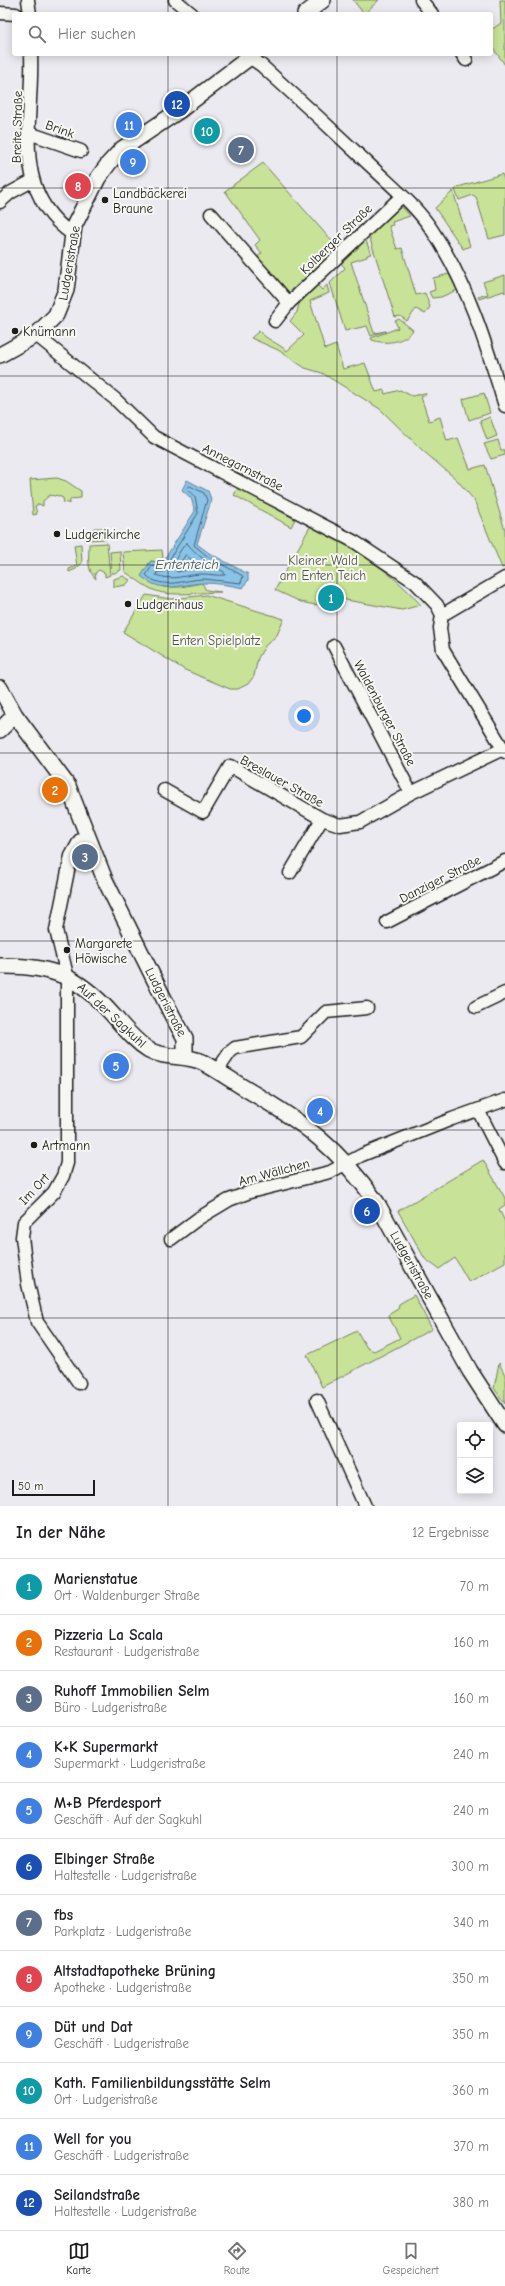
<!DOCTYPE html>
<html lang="de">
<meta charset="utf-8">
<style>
body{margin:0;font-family:"Comic Neue",sans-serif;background:#f6f6f6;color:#202124}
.controls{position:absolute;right:12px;bottom:12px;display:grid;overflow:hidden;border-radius:4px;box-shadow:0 2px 10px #0003}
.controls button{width:36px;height:36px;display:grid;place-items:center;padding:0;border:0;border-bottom:1px solid #e0e0e0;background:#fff;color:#202124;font:20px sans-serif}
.scale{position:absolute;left:12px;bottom:10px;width:83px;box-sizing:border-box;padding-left:4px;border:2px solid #1c1c1c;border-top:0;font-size:11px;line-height:14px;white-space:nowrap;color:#1c1c1c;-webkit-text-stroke:3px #f6f6f2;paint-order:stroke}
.you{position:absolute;left:304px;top:716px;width:14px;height:14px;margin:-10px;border:3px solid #fff;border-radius:50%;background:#1a73e8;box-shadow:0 0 0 6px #1a73e833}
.badge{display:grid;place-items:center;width:26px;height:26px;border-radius:50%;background:#1c1c1c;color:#fff;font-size:13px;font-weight:700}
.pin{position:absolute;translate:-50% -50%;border:2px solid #fff;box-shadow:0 1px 4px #0006}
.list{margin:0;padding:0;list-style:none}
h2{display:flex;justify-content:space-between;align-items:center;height:52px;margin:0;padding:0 16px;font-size:17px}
h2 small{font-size:13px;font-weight:400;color:#757577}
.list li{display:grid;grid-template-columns:26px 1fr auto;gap:12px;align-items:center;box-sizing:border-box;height:56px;padding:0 16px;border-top:1px solid #e0e0e0}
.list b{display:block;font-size:15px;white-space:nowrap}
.list p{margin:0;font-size:13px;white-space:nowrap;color:#757577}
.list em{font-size:13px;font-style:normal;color:#757577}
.icon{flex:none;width:22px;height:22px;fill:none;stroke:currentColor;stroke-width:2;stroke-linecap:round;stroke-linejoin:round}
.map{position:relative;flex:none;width:505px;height:1506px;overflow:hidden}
.search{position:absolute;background:#fff;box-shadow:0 2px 10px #0003;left:12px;right:12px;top:12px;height:44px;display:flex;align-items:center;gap:10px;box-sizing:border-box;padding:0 14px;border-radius:4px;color:#757577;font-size:15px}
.sheet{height:724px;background:#fff}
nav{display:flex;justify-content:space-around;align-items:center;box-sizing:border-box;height:56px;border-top:1px solid #e0e0e0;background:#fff;font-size:11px;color:#757577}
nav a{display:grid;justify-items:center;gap:2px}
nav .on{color:#1c1c1c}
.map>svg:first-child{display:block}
</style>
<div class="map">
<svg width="505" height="1506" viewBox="0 0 505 1506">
<rect width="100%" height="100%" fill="#eceaf1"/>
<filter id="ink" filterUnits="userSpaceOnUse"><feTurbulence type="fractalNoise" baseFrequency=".025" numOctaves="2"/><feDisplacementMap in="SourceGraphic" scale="8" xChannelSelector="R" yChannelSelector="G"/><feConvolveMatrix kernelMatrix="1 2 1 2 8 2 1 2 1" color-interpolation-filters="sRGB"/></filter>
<g filter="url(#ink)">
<path fill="#c8e298" stroke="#727f5a" d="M353 0H379L364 14Z
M500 0H505V65L493 48 491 49V30L501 23Z
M263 163 339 249 290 294 283 293 255 259 262 253 255 245 260 240 225 191Z
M502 174 505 182V235L489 239 476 197 473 195 459 200 455 190 458 187Z
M453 191 470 246 463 249 435 208Z
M398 207 403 208 410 216 392 222 393 225 389 226 397 249 402 248 416 295 425 293 430 307 425 314 416 309 407 321 400 316 395 317 369 236Z
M365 238 371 254 367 255V257L351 262 374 333 386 331 371 336 367 326 345 331 330 283 345 268 340 262Z
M449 274 457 290 441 297 432 298 429 292 435 290 433 278Z
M505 275V293L504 291 479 299 478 297 488 294 483 282Z
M317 285 322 290 327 285 329 293 310 301 325 349 336 345 343 369 365 363 376 392 384 390 385 394 400 390 412 396 425 393 426 395 421 397 429 421 440 417 447 441 458 438 470 469 485 465 505 530V567L502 568 474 500 457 480 422 450 380 409 322 373 305 368 278 350 251 338 259 331C267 340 278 343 287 351L304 335 290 321 297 312 299 304Z
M399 319 413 330C405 342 386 345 372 340L371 338 398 328 395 321Z
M484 393 490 413 469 420 463 399Z
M490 417 497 436 487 440 480 421Z
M498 440 501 450H505V455L491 459 484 444Z
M57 478 66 481 81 491V498L70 499V504L66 502 64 504 63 498 56 495 55 496 50 495 43 501V506L39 504 35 506 37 514 33 515 30 480Z
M238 488 295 519 291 527 234 495Z
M311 525C351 546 392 571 421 605L402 610 335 598 315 605 301 602 275 590Z
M94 528H106V539L88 540V535Z
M107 543 110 575 105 577V573L99 570 95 573 96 579C86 570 89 556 89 544Z
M81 544 82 563 76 569 69 572V569L77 566 74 545Z
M162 550 163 557 158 562 151 561 148 564 163 587H181L202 583 206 590 221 592C203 592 171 597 156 591 145 587 135 578 125 572L123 552Z
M120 551 121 570 112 574 110 552Z
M123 576 130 580 126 585 114 587V579Z
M146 595 171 599 206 595 284 619 277 635 265 646 258 658 254 676 248 684 238 689H230L185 670 123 632Z
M483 1160 505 1198V1205L499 1209 505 1222V1262L469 1282 455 1258 439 1269 425 1259 398 1211Z
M414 1295 432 1329 322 1387 307 1355 357 1331 367 1348 374 1351 400 1338 388 1315 398 1309 399 1304Z
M499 1363 505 1375V1404L494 1388Z"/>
<path fill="#89c3e8" stroke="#5d8096" d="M187 480 208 491 211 499 209 507 197 544 209 553 248 574V580L243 588C230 585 216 583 203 583 179 584 163 595 141 576L151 561 162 563 195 511 191 498 182 490Z"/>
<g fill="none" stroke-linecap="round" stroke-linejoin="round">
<path stroke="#485f6e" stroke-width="1" d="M190 486 204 493 207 500 194 545 207 556 243 576 241 583C229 582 216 580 204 579 185 579 163 591 146 575L152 566 162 567 166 565 198 513 195 496 187 489Z
M187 543C197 556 210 564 224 572L225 575C218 576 210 574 203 574 186 574 173 582 156 575L157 572C176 574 175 551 187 543Z
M186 555 200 567 177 572 176 569Z"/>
<g stroke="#1c1c1c" stroke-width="15">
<path id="minor" d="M28 0 30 14
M175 0 192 14
M421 0 432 14
M0 13 16 14
M31 54C34 119 9 190 72 234
M245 54 261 65C299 99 337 134 374 169 394 188 417 207 432 230 468 284 486 344 505 406
M462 54 466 60
M29 133 81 151
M0 202 10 193 32 181
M211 214 289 303
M275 321 289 303 402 196
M36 335 115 399 154 437 355 542 415 582 437 605 442 615
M442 615 440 628 443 650 505 752
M442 615 505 578
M334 646 411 793
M164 790 203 812 230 766 322 819 340 825 360 822 411 793 505 748
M290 873 322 819
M387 922 505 861
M476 1007 505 993
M217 1071 230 1052 235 1048 301 1037 326 1012 367 1008
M478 1110 505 1163
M171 1239 199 1218 229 1200 250 1192 330 1172 362 1155 452 1119 505 1100
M79 1383 37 1322 28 1284 22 1237 24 1222 54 1192 63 1176 67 1163V975L56 930 71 856 80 840 86 835
M317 1400 365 1506"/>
</g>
<g stroke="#1c1c1c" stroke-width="18">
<path id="tertiary" d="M305 14 323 0
M0 355 36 335 56 315 66 290 74 226 98 178 109 163 122 149 180 110 254 54
M0 688 15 715 68 786 105 880 173 1017 185 1038V1057
M0 730 15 715
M0 966C51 965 78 976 112 1014 123 1026 134 1041 149 1050 165 1059 185 1054 202 1062 217 1070 231 1080 246 1089 304 1123 338 1147 377 1203L470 1371 505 1425"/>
</g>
<use href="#minor" stroke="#f6f6f2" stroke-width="12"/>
<use href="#tertiary" stroke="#f6f6f2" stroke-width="15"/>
</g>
</g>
<path fill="none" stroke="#1c1c1c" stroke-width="1" stroke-opacity="0.55" d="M168 0V14M337 0V14M168 54V1506M337 54V1506M0 188H505M0 376H505M0 565H505M0 753H505M0 941H505M0 1130H505M0 1318H505"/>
<g fill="#1c1c1c" stroke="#f6f6f2" stroke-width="1.5">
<circle cx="105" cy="200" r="4"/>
<circle cx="15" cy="331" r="4"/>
<circle cx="57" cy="534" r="4"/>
<circle cx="128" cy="604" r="4"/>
<circle cx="67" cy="950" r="4"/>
<circle cx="34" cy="1145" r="4"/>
</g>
<g text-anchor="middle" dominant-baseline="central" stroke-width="4" stroke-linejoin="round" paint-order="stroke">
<g font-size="13" fill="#1c1c1c" stroke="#f6f6f2">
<text transform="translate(17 127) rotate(-89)">Breite Straße</text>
<text transform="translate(60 129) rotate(20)">Brink</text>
<text transform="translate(336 239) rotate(-44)">Kolberger Straße</text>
<text transform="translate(69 263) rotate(-80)">Ludgeristraße</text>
<text transform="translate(243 467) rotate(27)">Annegarnstraße</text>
<text transform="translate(385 713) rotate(62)">Waldenburger Straße</text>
<text transform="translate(282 781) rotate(29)">Breslauer Straße</text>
<text transform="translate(440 879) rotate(-27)">Danziger Straße</text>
<text transform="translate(166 1002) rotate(63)">Ludgeristraße</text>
<text transform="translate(112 1015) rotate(43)">Auf der Sagkuhl</text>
<text transform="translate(274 1172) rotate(-15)">Am Wällchen</text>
<text transform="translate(34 1189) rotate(-47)">Im Ort</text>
<text transform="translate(412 1265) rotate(61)">Ludgeristraße</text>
</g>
<g font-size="13" fill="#1c1c1c" stroke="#f6f6f2" text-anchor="start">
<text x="113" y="193">Landbäckerei<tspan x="113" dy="15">Braune</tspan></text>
<text x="23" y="331">Knümann</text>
<text x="65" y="534">Ludgerikirche</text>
<text x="136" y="604">Ludgerihaus</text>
<text x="75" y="943">Margarete<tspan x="75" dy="15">Höwische</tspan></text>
<text x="42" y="1145">Artmann</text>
</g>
<g font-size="13" fill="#505741" stroke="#f6f6f2">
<text x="323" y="560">Kleiner Wald<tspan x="323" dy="15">am Enten Teich</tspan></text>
<text x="216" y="640">Enten Spielplatz</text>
</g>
<g font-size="14" font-style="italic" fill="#425663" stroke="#f6f6f2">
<text x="187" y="564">Ententeich</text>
</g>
</g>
</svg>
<div class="controls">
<button><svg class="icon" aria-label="locate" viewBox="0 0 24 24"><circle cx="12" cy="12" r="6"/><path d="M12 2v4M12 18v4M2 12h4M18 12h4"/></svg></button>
<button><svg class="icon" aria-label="layers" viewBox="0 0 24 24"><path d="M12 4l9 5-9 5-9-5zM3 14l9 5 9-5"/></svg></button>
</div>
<div class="scale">50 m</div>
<div class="you"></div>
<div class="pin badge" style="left:331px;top:598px;background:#0f9aa8">1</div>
<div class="pin badge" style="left:55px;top:790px;background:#e8710a">2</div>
<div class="pin badge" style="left:85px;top:857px;background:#5c6f8a">3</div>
<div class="pin badge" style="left:320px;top:1111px;background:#3f7fe0">4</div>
<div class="pin badge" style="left:116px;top:1066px;background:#3f7fe0">5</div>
<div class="pin badge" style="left:367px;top:1211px;background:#1a4fb4">6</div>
<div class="pin badge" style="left:241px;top:150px;background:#5c6f8a">7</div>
<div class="pin badge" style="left:78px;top:186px;background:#e0444e">8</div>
<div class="pin badge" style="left:133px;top:162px;background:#3f7fe0">9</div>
<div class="pin badge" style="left:207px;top:131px;background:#0f9aa8">10</div>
<div class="pin badge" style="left:129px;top:125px;background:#3f7fe0">11</div>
<div class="pin badge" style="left:177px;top:104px;background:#1a4fb4">12</div>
<div class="search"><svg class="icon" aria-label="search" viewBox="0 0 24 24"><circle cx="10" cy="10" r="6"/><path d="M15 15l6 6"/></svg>Hier suchen</div>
</div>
<section class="sheet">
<h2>In der Nähe<small>12 Ergebnisse</small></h2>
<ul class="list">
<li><span class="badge" style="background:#0f9aa8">1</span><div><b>Marienstatue</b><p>Ort · Waldenburger Straße</p></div><em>70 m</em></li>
<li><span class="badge" style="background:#e8710a">2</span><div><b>Pizzeria La Scala</b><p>Restaurant · Ludgeristraße</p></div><em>160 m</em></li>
<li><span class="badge" style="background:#5c6f8a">3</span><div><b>Ruhoff Immobilien Selm</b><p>Büro · Ludgeristraße</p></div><em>160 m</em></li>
<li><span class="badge" style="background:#3f7fe0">4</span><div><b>K+K Supermarkt</b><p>Supermarkt · Ludgeristraße</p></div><em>240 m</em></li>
<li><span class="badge" style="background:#3f7fe0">5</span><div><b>M+B Pferdesport</b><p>Geschäft · Auf der Sagkuhl</p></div><em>240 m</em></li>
<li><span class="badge" style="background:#1a4fb4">6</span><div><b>Elbinger Straße</b><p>Haltestelle · Ludgeristraße</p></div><em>300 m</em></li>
<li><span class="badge" style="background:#5c6f8a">7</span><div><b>fbs</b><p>Parkplatz · Ludgeristraße</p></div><em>340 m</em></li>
<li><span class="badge" style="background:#e0444e">8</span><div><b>Altstadtapotheke Brüning</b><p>Apotheke · Ludgeristraße</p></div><em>350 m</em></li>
<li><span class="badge" style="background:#3f7fe0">9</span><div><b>Düt und Dat</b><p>Geschäft · Ludgeristraße</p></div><em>350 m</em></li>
<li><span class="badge" style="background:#0f9aa8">10</span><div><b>Kath. Familienbildungsstätte Selm</b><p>Ort · Ludgeristraße</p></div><em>360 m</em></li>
<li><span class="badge" style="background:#3f7fe0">11</span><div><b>Well for you</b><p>Geschäft · Ludgeristraße</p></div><em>370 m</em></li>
<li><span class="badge" style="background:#1a4fb4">12</span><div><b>Seilandstraße</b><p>Haltestelle · Ludgeristraße</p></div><em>380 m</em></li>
</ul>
</section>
<nav>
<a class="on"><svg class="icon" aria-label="map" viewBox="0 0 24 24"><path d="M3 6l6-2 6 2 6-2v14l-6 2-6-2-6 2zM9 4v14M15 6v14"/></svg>Karte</a>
<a><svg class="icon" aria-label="directions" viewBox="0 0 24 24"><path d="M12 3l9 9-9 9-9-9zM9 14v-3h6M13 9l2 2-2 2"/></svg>Route</a>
<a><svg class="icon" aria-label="saved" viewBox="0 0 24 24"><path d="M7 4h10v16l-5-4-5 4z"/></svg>Gespeichert</a>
</nav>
